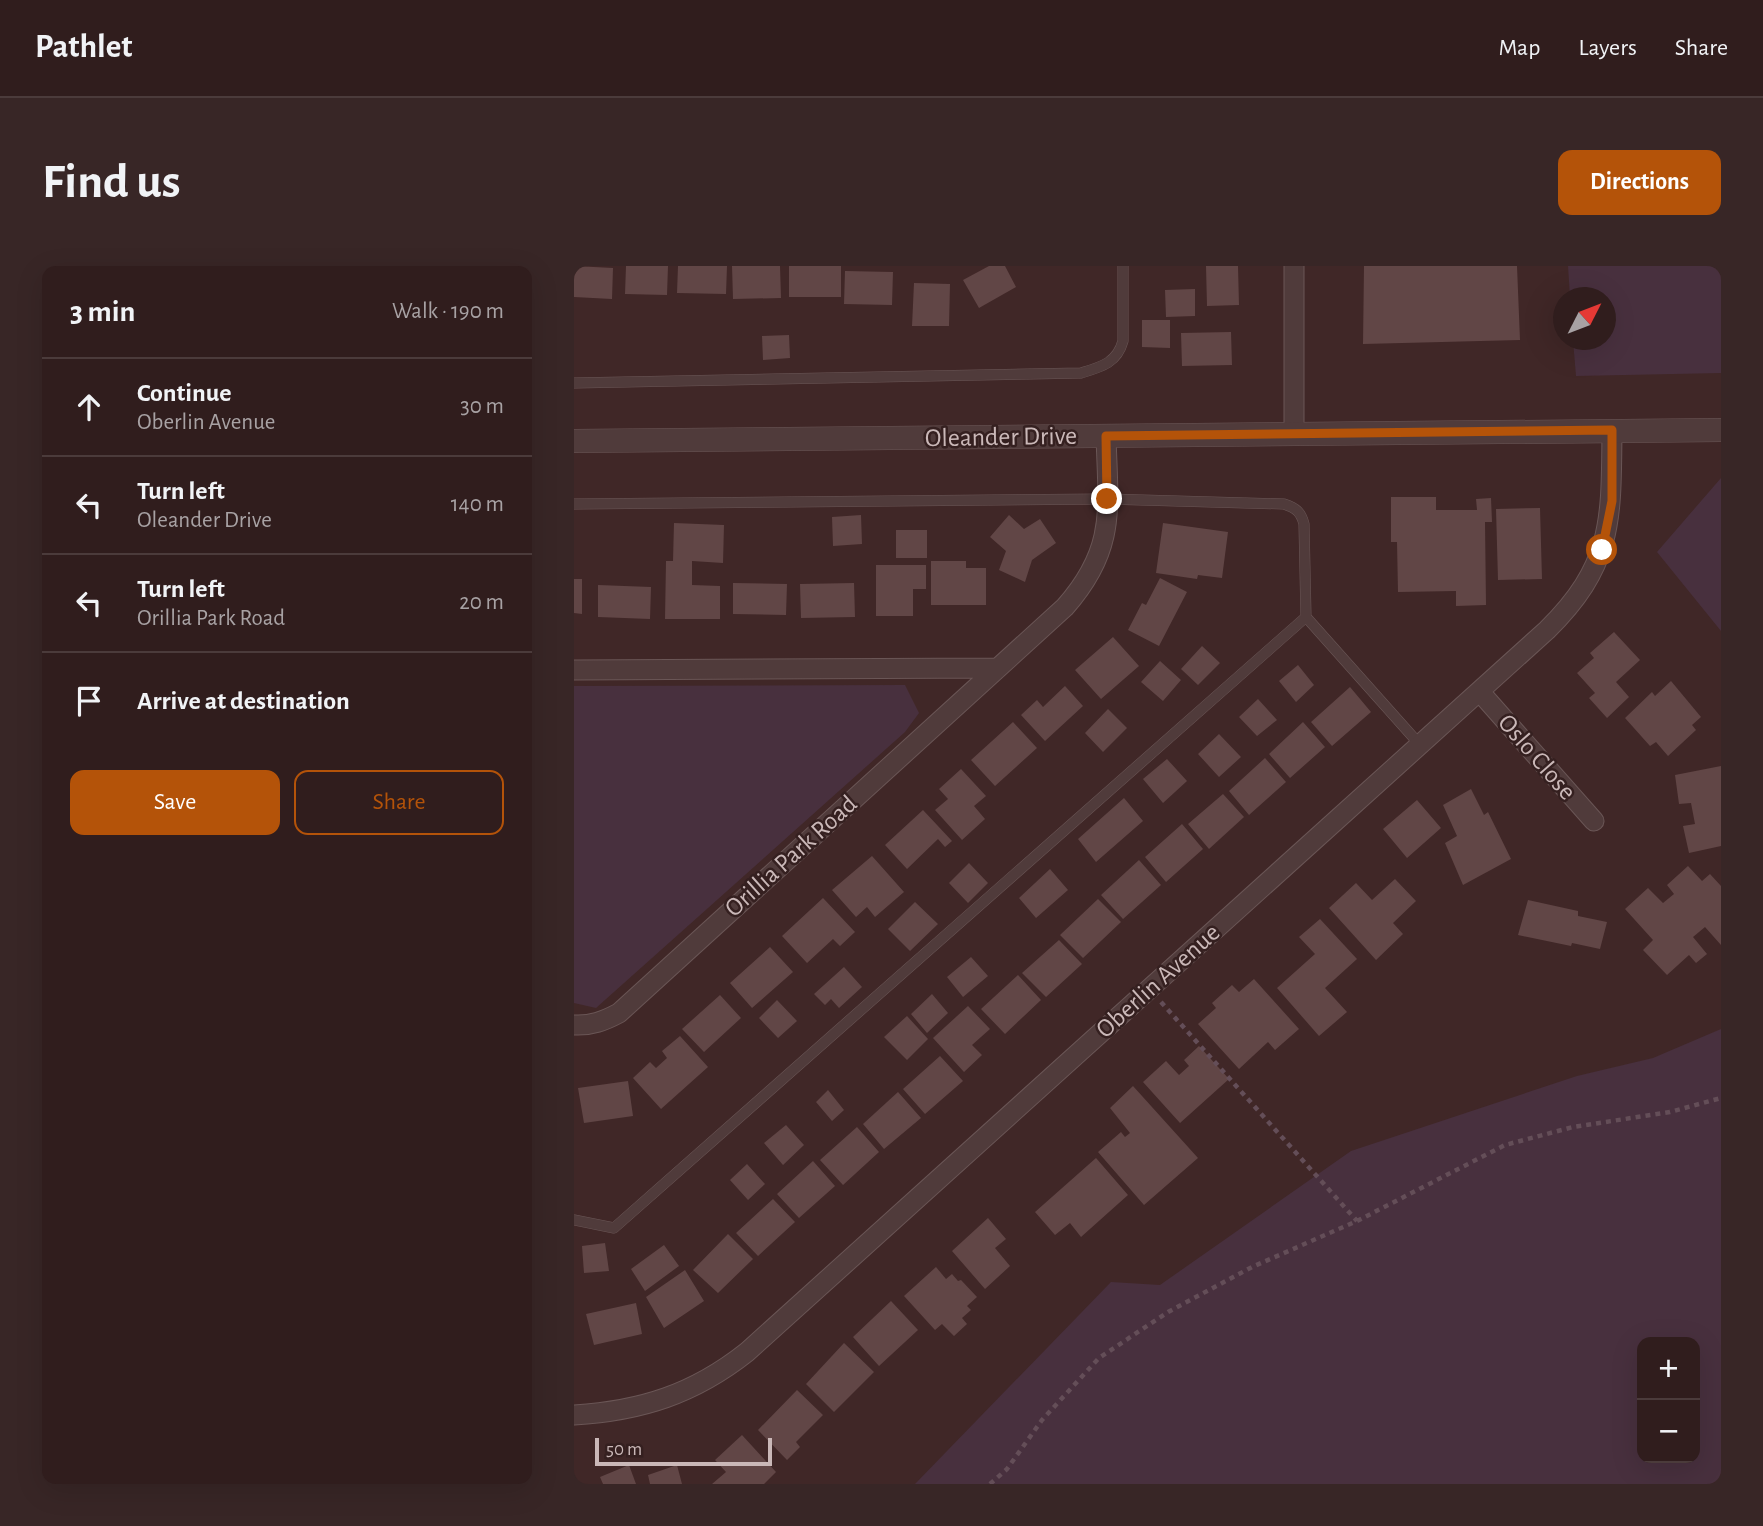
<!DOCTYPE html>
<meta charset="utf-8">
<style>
body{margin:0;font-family:"Alegreya Sans",sans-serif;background:#382626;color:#f1f3f6}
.controls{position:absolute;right:21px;bottom:21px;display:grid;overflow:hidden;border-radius:14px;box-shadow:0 7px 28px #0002}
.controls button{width:63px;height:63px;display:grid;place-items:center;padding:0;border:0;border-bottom:2px solid #4b3b3b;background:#301d1d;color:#f1f3f6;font:35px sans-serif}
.compass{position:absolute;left:979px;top:21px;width:63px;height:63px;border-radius:50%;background:#301d1d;box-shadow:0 7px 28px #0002;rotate:48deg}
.scale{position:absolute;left:21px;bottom:18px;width:177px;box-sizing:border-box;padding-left:7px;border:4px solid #cab8b8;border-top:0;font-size:19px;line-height:24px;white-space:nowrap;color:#cab8b8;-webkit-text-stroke:5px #352020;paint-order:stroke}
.stop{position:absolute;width:21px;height:21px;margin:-16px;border:5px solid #b45309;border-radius:50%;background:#fff}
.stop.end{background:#b45309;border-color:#fff;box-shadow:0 2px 7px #0008}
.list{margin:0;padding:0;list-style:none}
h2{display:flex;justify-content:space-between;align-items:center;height:91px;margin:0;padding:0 28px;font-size:30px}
h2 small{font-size:23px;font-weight:400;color:#a8a2a4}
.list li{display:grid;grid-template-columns:46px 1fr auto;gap:21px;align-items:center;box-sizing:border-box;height:98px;padding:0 28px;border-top:2px solid #4b3b3b}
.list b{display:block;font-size:26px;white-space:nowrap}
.list p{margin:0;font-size:23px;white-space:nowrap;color:#a8a2a4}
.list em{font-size:23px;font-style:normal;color:#a8a2a4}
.actions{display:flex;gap:14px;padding:21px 28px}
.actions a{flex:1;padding:16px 0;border:2px solid #b45309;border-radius:14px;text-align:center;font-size:24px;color:#b45309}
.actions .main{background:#b45309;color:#fff}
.icon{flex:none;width:38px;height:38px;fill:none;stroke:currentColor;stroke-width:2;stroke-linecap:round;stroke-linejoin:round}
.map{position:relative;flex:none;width:1147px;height:1218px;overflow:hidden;border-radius:14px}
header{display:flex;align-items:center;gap:42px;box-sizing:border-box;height:98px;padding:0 35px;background:#301d1d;border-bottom:2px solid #4b3b3b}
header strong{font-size:33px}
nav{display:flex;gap:38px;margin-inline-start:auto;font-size:24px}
.intro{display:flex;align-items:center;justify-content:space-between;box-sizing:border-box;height:168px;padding:0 42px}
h1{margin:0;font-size:49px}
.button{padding:18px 32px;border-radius:14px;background:#b45309;color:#fff;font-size:24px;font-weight:700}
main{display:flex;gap:42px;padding:0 42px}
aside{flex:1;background:#301d1d;border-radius:14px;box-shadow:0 7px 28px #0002}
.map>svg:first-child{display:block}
</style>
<header>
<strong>Pathlet</strong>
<nav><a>Map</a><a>Layers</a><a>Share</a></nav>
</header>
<div class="intro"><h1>Find us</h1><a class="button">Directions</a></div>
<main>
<aside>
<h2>3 min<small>Walk · 190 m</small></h2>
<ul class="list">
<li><svg class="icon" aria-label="ahead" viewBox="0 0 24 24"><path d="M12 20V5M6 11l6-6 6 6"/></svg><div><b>Continue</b><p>Oberlin Avenue</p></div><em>30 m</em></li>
<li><svg class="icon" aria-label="left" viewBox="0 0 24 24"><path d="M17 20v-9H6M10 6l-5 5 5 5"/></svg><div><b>Turn left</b><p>Oleander Drive</p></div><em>140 m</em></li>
<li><svg class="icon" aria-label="left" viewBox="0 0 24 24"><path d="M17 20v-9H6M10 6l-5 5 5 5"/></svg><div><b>Turn left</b><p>Orillia Park Road</p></div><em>20 m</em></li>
<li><svg class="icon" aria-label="arrive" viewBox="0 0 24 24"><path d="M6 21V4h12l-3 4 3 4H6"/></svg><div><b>Arrive at destination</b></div></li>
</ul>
<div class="actions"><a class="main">Save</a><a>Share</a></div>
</aside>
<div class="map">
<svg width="1147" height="1218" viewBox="0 0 1147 1218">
<rect width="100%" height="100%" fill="#402727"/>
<path fill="#48303e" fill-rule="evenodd" d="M994 0H1147V107L1002 110 999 74H1032V32L996 31Z
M1147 212V365L1083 286Z
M331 419 345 447 331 466 22 742 0 737V420Z
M1147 763V1218H341L537 1016 586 1019 777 885 1003 810 1079 792ZM1068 1076H1121V1192H1068Z"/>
<path fill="#614646" d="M0 0 39 2 38 33 0 31Z
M52 0H94L93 29 51 28Z
M104 0H153L152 28 103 27Z
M158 0H206L207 32 159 33Z
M215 0H267V31H215Z
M415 0H431L442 21 405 42 389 14Z
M632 0H664L665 39 633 40Z
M790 0H943L946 74 789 78Z
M271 5 319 6 318 39 270 38Z
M340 17 376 18 375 60H338Z
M621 23V50L592 51 591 24Z
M568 54H596V82L568 81Z
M657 66 658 99 608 100 607 67Z
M215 69 216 92 189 94 188 70Z
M817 231H862V244H903L902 233 917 232 918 256H911L912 339 882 340V325L824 326 823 276H817Z
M966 242 968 313 924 314 922 243Z
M287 249 288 278 259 280 258 251Z
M435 249 450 263 466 253 482 277 458 294 451 316 425 304 432 285 416 271Z
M100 257 150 259 149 297 118 295V319L146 320V353H91L92 295H99Z
M589 257 654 266 648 312 624 309 623 313 582 307Z
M322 264H353V292H322Z
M357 295H392V302H412V339H357Z
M302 299H352V323H339V350H302Z
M586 312 613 326 585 380 554 364 568 337 572 339Z
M0 313H8V348L0 347Z
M159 317 213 318 212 349 159 348Z
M280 317 281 351 227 352 226 318Z
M24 319 77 321 76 353 24 351Z
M1040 366 1066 394 1042 416 1055 431 1033 452 1015 432 1021 427 1003 407 1020 392 1016 387Z
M539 371 565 400 527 433 501 404Z
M628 380 646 397 624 419 607 403Z
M586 395 607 414 589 435 567 416Z
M724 399 740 419 722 436 705 415Z
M1097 415 1127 451 1118 459 1122 464 1094 490 1082 476 1076 480 1051 452 1078 426 1081 430Z
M491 420 509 440 471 475 447 449 463 434 469 441Z
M776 421 797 446 758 480 737 456Z
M684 433 703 454 683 470 665 451Z
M534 443 553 462 529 486 511 467Z
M439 456 463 482 421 520 397 494Z
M729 456 751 481 716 512 695 488Z
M645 468 667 491 645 511 624 488Z
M691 492 712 516 675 549 655 525Z
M593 493 613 515 589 537 569 513Z
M1147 500V580L1115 587 1109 560 1121 558 1117 537 1105 538 1101 509Z
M387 503 412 530 400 540 411 553 388 574 361 544 374 533 365 523Z
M897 523 910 549 914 546 937 593 889 619 871 577 883 570 869 539Z
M649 528 670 551 635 583 614 558Z
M550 532 569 555 522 596 504 573Z
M843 534 867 562 833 592 809 563Z
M349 544 378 575 371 581 364 573 333 603 311 579Z
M608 558 629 583 592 616 571 591Z
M298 590 330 626 301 651 293 641 282 651 258 624Z
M565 594 587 619 549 653 527 629Z
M395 597 414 617 394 637 375 617Z
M1114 600 1128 615 1136 608 1147 620V679L1131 661 1119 671 1133 688 1122 697 1115 689 1093 709 1069 684 1079 674 1051 643 1074 622 1089 637 1100 628 1093 619Z
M476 603 494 624 462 652 445 632Z
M821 613 842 635 819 657 829 668 802 694 755 642 782 617 798 634Z
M249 632 281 666 266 680 259 673 233 697 208 670Z
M524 633 547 656 509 692 486 669Z
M954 634 1004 645V650L1033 656 1026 683 998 677 997 680 944 669Z
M341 636 364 658 336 685 314 663Z
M746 653 783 693 751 722 773 746 745 770 703 722 741 688 725 671Z
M485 674 508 698 472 731 448 707Z
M196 681 219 706 178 742 156 717Z
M397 691 414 710 389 731 373 711Z
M270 701 288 721 265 742 257 733 251 739 240 728Z
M444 709 467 734 431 768 407 743Z
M680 713 725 763 701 784 694 776 665 803 624 758 642 742 638 737 658 719 665 726Z
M358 728 374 747 353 767 337 748Z
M146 729 167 752 130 786 108 763Z
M203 734 223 755 204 772 185 752Z
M394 740 416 763 398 779 408 789 390 806 359 772Z
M333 750 354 773 333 794 310 771Z
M106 770 134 801 87 843 59 812 76 796 82 802 93 792 88 785Z
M625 780 655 813 606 857 569 816 592 795 605 809 615 800 610 794Z
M366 790 389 815 351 848 329 823Z
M54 815 59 850 10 857 4 822Z
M559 820 624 892 570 939 524 886 547 866 551 871 556 867 536 842Z
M254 824 270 844 258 855 242 836Z
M324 826 347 852 310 883 289 858Z
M212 859 230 879 209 899 190 877Z
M283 861 305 886 269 919 246 894Z
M522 892 554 929 507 971 496 957 481 969 461 946Z
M239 895 261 920 225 952 203 928Z
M173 898 191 918 174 934 156 914Z
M199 933 221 956 184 990 162 967Z
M414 952 432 973 421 982 436 1000 411 1023 378 985Z
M154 968 179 993 144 1027 119 1004Z
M31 977 35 1005 10 1007 8 980Z
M90 979 105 1000 71 1025 57 1003Z
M362 1001 372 1013 378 1008 384 1015 387 1014 403 1031 393 1040 397 1044 388 1052 393 1058 380 1070 368 1058 361 1064 330 1030Z
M111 1004 130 1035 90 1062 72 1031Z
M317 1035 344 1064 305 1100 279 1071Z
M62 1037 68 1068 20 1079 12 1048Z
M270 1077 300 1106 260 1146 232 1118Z
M223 1124 249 1149 222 1176 226 1181 213 1194 184 1164Z
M168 1169 202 1206 190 1218H138L152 1206 141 1194Z
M55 1199 62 1218H29L26 1211Z
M103 1199 108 1218H76L74 1209Z"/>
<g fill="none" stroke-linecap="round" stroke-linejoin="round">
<g stroke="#6a5656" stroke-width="11">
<path id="service" d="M0 117 507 107C527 101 543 97 549 75V0
M0 238 533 233 710 238C722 242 727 246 730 258L732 351 847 480
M0 954 40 962 732 351"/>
</g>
<g stroke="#6a5656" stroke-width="21">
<path id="minor" d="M720 0V169
M0 404 424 402
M906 426 1020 555
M0 759C17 760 30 755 45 747L491 341C543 282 534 242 532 170
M0 1149C67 1145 120 1128 173 1086L973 364C1040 298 1037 253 1038 165"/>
</g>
<g stroke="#6a5656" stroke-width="24">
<path id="tertiary" d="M0 175 1147 164"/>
</g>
<path stroke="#644e58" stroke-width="4.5" stroke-dasharray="5 5" stroke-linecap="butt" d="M587 736 783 955
M416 1218 433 1203 468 1154 525 1092 594 1046 678 1001 783 955 931 879 999 861 1096 846 1147 832"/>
<use href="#service" stroke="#503b3b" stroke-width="10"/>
<use href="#minor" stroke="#503b3b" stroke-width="19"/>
<use href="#tertiary" stroke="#503b3b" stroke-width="23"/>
</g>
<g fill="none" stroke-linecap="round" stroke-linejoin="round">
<path stroke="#b45309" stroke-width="9" d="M533 233 532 170 1038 164V235L1028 284"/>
</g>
<g text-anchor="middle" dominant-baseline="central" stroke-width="5" stroke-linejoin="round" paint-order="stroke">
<g font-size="26" fill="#cab8b8" stroke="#352020">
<text transform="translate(427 171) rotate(-1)">Oleander Drive</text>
<text transform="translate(963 491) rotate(49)">Oslo Close</text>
<text transform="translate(217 590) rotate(-42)">Orillia Park Road</text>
<text transform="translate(584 715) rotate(-42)">Oberlin Avenue</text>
</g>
</g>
</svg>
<div class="controls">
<button>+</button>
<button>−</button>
</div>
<svg class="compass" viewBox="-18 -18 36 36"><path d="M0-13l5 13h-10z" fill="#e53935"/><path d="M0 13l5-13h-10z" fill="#a8a2a4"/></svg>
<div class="scale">50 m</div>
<div class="stop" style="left:1028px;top:284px"></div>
<div class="stop end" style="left:533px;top:233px"></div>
</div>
</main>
